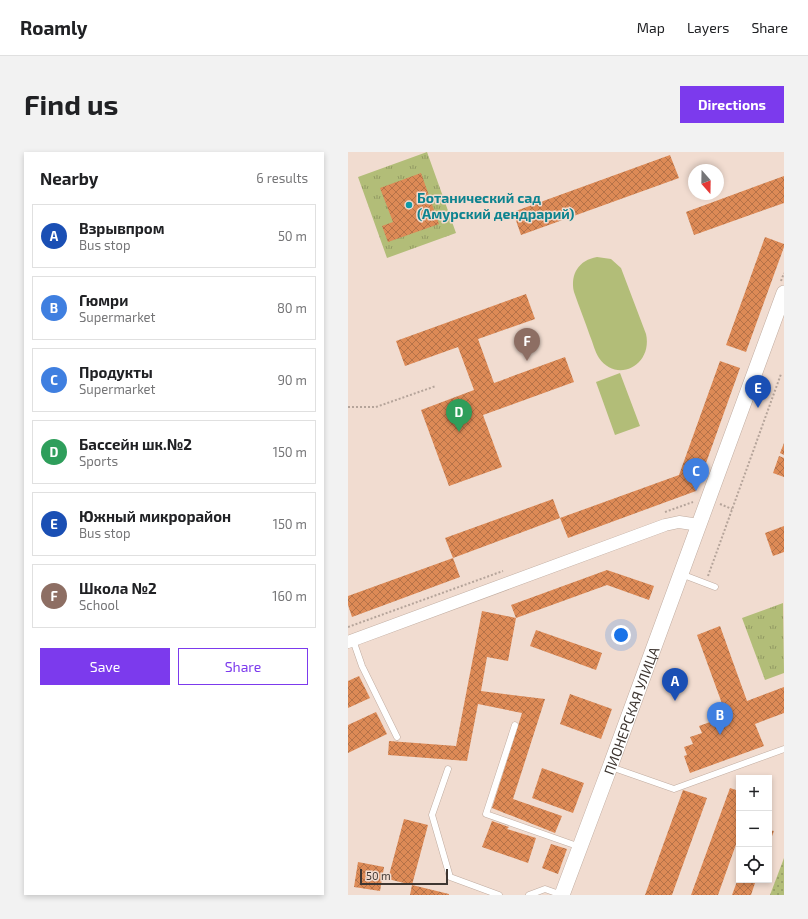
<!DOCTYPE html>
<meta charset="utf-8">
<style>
body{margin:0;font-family:"Exo 2",sans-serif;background:#f2f2f2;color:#202124}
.controls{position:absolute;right:12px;bottom:12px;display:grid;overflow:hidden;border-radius:0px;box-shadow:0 2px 6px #0003}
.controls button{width:36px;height:36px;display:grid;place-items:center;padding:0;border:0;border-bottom:1px solid #e0e0e0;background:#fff;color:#202124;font:20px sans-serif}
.compass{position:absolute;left:340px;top:12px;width:36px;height:36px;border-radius:50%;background:#fff;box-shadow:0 2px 6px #0003;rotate:160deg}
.scale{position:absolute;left:12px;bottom:10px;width:88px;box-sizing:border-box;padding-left:4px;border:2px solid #3e3631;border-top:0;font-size:11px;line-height:14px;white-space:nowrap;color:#3e3631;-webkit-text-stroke:3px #f1dcd0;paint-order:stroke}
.you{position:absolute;left:273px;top:483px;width:14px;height:14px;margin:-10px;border:3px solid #fff;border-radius:50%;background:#1a73e8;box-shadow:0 0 0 6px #1a73e833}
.badge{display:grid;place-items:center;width:26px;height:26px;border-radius:50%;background:#7c3aed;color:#fff;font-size:13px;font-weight:700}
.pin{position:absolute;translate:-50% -33px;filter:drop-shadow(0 1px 2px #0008)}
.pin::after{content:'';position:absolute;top:21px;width:14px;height:12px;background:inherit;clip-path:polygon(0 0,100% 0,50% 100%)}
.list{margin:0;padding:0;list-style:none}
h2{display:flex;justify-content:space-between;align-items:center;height:52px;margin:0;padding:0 16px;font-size:17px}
h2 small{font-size:13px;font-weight:400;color:#757577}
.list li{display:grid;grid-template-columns:26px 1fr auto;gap:12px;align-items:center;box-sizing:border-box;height:64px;margin:0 8px 8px;padding:0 8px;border:1px solid #e0e0e0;border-radius:0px}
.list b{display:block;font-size:15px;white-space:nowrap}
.list p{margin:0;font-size:13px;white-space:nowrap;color:#757577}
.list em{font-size:13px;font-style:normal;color:#757577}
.actions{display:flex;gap:8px;padding:12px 16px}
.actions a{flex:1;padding:9px 0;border:1px solid #7c3aed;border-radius:0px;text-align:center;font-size:14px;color:#7c3aed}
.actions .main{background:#7c3aed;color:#fff}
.icon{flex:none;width:22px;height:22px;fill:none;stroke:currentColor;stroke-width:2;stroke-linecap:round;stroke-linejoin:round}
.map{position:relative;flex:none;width:436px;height:743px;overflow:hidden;border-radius:0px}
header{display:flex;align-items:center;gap:24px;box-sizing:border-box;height:56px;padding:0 20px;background:#fff;border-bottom:1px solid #e0e0e0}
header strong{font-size:19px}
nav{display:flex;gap:22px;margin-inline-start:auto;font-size:14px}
.intro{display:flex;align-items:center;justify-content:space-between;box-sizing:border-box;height:96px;padding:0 24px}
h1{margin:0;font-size:28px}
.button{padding:10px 18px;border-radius:0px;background:#7c3aed;color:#fff;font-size:14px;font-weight:700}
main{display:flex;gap:24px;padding:0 24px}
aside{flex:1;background:#fff;border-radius:0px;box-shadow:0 2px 6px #0003}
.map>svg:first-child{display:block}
</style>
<header>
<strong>Roamly</strong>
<nav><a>Map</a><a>Layers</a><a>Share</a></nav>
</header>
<div class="intro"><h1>Find us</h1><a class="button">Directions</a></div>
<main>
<aside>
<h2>Nearby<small>6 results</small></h2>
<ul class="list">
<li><span class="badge" style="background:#1a4fb4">A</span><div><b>Взрывпром</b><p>Bus stop</p></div><em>50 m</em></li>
<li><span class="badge" style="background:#3f7fe0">B</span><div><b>Гюмри</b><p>Supermarket</p></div><em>80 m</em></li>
<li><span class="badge" style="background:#3f7fe0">C</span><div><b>Продукты</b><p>Supermarket</p></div><em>90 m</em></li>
<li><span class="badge" style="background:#2e9e5b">D</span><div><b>Бассейн шк.№2</b><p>Sports</p></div><em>150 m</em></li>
<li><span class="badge" style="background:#1a4fb4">E</span><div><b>Южный микрорайон</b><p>Bus stop</p></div><em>150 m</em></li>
<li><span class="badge" style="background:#8d6e63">F</span><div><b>Школа №2</b><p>School</p></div><em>160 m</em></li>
</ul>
<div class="actions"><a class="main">Save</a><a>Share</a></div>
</aside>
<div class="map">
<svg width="436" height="743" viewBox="0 0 436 743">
<defs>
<pattern id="grass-dots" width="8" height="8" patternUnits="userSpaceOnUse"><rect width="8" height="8" fill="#b2bd78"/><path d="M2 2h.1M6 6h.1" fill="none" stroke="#929a63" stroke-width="1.8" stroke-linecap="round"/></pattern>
<pattern id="park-tufts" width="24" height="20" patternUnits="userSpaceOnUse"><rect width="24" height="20" fill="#b2bd78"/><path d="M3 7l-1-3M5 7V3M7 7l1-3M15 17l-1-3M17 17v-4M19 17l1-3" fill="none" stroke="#929a63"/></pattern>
<pattern id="building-cross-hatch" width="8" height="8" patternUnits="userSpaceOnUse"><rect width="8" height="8" fill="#dd8a56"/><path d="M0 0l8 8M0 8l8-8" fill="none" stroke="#b57248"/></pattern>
</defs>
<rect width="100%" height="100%" fill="#f1dcd0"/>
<path fill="url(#grass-dots)" d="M436 706V743H422Z"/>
<path fill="url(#park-tufts)" d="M79 0 108 81 39 106 10 25Z
M435 451 436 521 417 528 394 466Z"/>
<path fill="#b2bd78" d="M249 105 263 107 273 116 298 182C305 213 269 232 251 206 247 200 245 191 242 184 237 169 231 155 226 140 222 122 231 108 249 105Z
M272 221 292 274 267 283 248 230Z"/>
<path fill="url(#building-cross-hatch)" d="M322 3 331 26 173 83 165 60Z
M73 21 91 72 40 90 34 74 45 70 32 36Z
M436 24V51L346 83 338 60Z
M417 85 436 92V95L398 200 378 193Z
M178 142 187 167 130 187 146 231 217 205 226 230 135 263 154 315 101 334 73 258 126 238 110 195 57 214 48 189Z
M372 209 392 216 348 339 220 386 212 366 331 323Z
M436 291V303L432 301Z
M431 304 436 306V325L425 321Z
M205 347 212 366 105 406 97 386Z
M436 374V400L425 404 417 381Z
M105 406 112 425 4 465 0 453V444Z
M259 418 306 434 301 448 259 433 168 466 163 453Z
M134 459 168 466 160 509 139 505 133 539 197 547 165 647 214 664 207 681 144 656 174 561 130 552 119 609 40 603 41 589 108 594Z
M372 474 399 549 436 535V561L407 572 416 594 342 621 336 604 339 603 336 595 345 592 342 585 354 581 351 574 365 569 362 562 376 557 349 483Z
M188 478 254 501 248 518 182 494Z
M11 524 22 546 0 556V529Z
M222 542 264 557 253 587 212 572Z
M28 560 39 582 0 601V573Z
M194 616 236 631 225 661 184 646Z
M382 636 391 639V684L370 743H343Z
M335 638 359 646 324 743H297Z
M56 667 80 673 64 733 40 727Z
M144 669 161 675 159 677 188 686 180 711 134 695Z
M421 678 426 679 421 692Z
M203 692 219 697 210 722 194 716Z
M10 710 36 715 32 739 6 735Z
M391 724V728H408L403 743H384Z
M64 733 101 742V743H62Z"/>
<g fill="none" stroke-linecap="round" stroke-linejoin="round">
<g stroke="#c0aca0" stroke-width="7">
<path id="service" d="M333 422 367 435
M5 488 14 514 49 585
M167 573 138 662 232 695
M263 615 326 637 436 597
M100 617 84 663 102 725 151 743
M181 743 197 737 214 743"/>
</g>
<g stroke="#c0aca0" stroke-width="13">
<path id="minor" d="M0 490 317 373 331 370 351 373"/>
</g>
<g stroke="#c0aca0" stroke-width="16">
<g id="tertiary">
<path id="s1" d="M214 743 262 615 436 141"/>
</g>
</g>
<path stroke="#b5a49a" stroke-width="2" stroke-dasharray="2 2" stroke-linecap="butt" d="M433 129 436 121
M0 255H28L88 234
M372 352 384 357
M317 360 345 350
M360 424 433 222
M0 475 155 419"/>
<use href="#service" stroke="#fff" stroke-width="6"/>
<use href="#minor" stroke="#fff" stroke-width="12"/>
<use href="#tertiary" stroke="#fff" stroke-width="15"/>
</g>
<circle fill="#0f9aa8" stroke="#f1dcd0" stroke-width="1.5" cx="61" cy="53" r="4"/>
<g text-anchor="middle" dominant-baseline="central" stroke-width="3" stroke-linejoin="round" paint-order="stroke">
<g font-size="14" font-weight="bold" fill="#0d838f" stroke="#f1dcd0" text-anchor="start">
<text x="69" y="45">Ботанический сад<tspan x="69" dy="16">(Амурский дендрарий)</tspan></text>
</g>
<g font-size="14" fill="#3e3631" stroke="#f1dcd0">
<text stroke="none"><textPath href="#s1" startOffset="197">ПИОНЕРСКАЯ УЛИЦА</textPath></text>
</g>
</g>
</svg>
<div class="controls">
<button>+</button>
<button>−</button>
<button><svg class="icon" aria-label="locate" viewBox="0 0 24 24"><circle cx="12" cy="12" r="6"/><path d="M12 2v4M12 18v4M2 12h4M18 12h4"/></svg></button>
</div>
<svg class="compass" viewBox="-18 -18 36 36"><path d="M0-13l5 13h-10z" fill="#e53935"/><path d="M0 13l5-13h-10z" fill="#757577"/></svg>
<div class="scale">50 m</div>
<div class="you"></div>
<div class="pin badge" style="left:327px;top:549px;background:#1a4fb4">A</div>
<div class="pin badge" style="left:372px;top:583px;background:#3f7fe0">B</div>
<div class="pin badge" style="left:348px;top:339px;background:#3f7fe0">C</div>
<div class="pin badge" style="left:111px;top:280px;background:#2e9e5b">D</div>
<div class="pin badge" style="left:410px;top:256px;background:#1a4fb4">E</div>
<div class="pin badge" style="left:179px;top:209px;background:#8d6e63">F</div>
</div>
</main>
